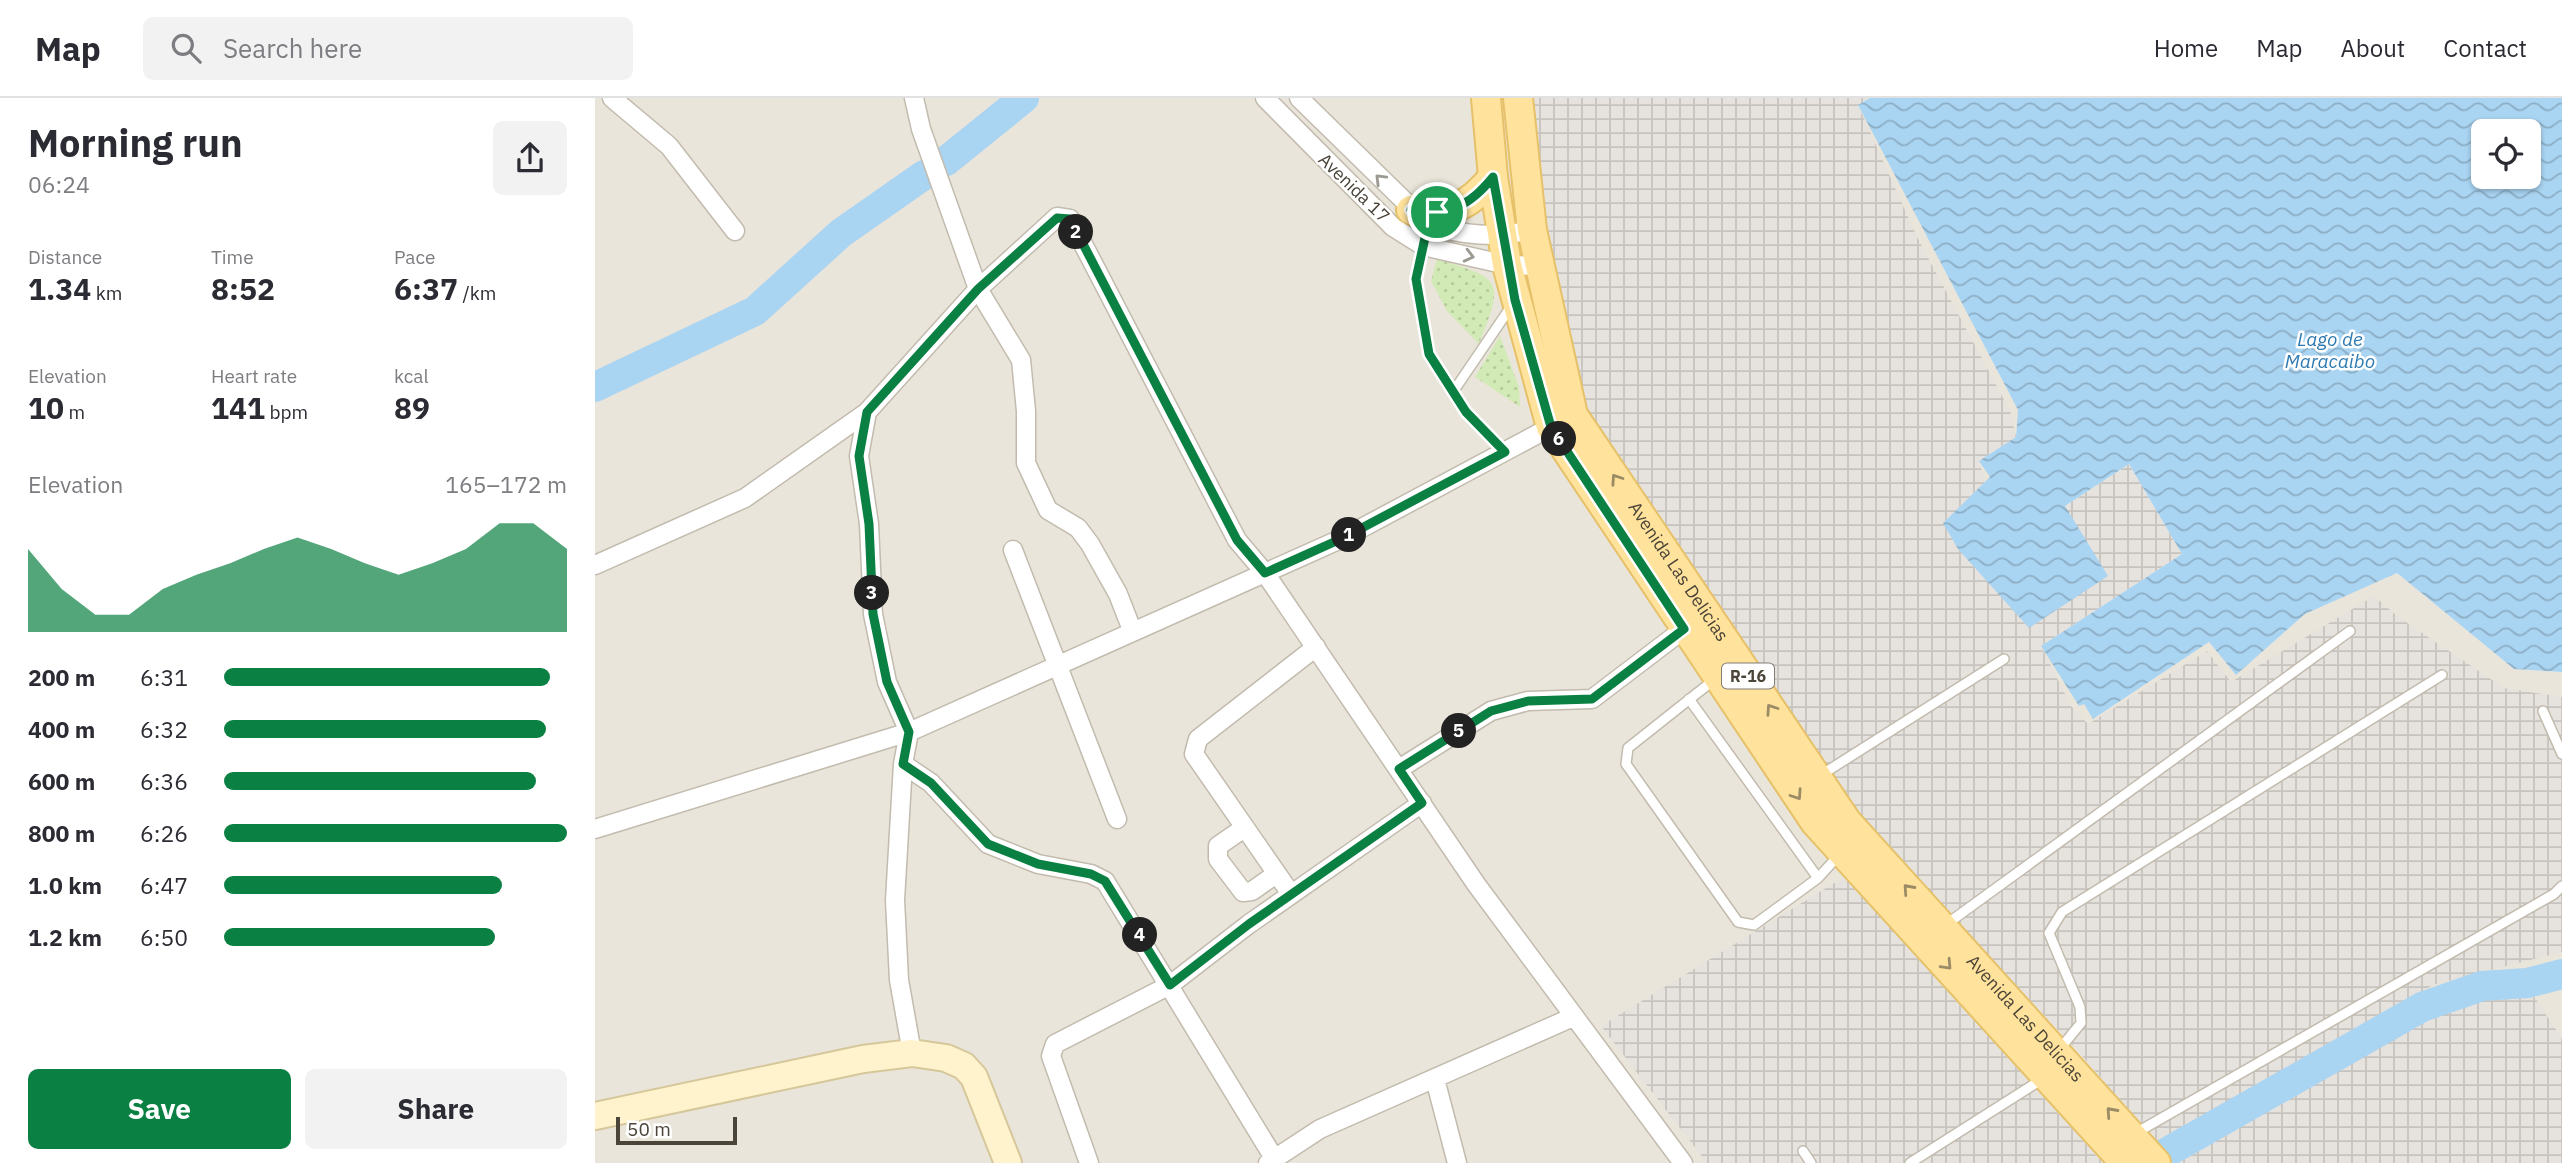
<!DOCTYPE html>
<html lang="en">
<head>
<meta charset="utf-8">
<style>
	:root { --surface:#fff; --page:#f2f2f3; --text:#2b2b33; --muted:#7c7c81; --line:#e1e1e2; --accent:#0b8043 }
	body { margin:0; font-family:"IBM Plex Sans",sans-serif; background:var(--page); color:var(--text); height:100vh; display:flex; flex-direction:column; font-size:26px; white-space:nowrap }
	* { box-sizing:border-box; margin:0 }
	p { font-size:23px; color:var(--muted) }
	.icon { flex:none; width:38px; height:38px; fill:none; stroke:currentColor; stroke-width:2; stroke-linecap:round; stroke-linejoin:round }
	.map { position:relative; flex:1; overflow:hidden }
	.drawer { display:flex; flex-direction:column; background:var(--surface); width:595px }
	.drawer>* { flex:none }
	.tools { position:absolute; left:1876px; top:21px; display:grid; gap:14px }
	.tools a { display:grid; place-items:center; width:70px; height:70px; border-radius:10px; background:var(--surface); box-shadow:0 2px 5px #0004; font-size:35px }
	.scale { position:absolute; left:21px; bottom:18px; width:121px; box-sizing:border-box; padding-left:7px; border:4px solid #4b4439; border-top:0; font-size:19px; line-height:24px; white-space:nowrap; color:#4b4439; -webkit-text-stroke:5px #fff; paint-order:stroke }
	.pin { position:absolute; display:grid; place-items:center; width:60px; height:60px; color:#fff; margin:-30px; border:4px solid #fff; border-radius:50%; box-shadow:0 2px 7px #0007 }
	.km { position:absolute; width:35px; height:35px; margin:-18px; border-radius:50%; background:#222; color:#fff; font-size:19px; line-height:35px; text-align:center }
	.round { display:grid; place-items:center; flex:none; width:74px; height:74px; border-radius:10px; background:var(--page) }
	.head { display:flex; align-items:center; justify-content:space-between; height:119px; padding:0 28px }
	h1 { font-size:38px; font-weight:800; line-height:52px }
	.stats { display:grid; grid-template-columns:repeat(3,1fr); gap:10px; height:119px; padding:7px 28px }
	.stats div { display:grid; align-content:center }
	.stats b { font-size:30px; font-weight:800 }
	.stats small { font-size:19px; font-weight:400 }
	.stats p { font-size:19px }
	.chart { height:196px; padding:14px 28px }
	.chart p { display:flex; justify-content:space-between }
	.chart svg { width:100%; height:126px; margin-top:7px; fill:var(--accent); opacity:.7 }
	.primary-button { display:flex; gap:14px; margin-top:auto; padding:14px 28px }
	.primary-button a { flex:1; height:80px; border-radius:10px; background:var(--accent); color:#fff; font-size:28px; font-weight:800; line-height:80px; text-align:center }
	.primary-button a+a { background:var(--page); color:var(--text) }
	ul { padding:0 28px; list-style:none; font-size:23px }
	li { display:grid; grid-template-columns:112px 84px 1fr; align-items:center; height:52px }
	li i { height:18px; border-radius:9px; background:var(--accent) }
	header { display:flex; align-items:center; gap:42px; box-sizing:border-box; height:98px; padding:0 35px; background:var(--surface); border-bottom:2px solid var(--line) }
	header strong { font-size:33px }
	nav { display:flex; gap:38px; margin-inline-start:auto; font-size:24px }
	.search { width:490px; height:63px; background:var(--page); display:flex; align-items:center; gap:18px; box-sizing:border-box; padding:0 24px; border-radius:10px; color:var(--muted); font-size:26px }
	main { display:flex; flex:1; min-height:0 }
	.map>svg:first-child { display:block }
	.residential { fill:#eae5da }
	.industrial { fill:url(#industrial-grid) }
	.park { fill:url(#park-dots) }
	.water { fill:url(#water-waves); fill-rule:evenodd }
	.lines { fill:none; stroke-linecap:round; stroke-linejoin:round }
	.river { stroke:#a9d4f2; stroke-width:30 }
	.lane-casing { stroke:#c2bbae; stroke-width:12 }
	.street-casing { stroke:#c2bbae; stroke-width:21 }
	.secondary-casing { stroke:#d6c79b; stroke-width:30 }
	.primary-casing { stroke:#e6c16a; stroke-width:32 }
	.lane { stroke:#fff; stroke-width:9 }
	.street { stroke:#fff; stroke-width:18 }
	.secondary { stroke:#fff3cd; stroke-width:26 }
	.primary { stroke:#ffe39c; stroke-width:28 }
	.oneway { stroke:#9c9892 }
	.oneway2 { stroke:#9c8c66 }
	.route-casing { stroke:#fff; stroke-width:14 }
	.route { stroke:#0b8043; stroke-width:9 }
	.labels { text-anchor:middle; stroke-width:5; stroke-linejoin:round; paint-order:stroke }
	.shield { fill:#fff; stroke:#817c74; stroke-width:2 }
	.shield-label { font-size:16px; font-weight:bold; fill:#4b4439 }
	.street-label { font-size:18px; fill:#4b4439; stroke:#fff }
	.water-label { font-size:19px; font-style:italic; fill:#2e7ab2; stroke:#fff }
</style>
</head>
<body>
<header>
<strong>Map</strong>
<div class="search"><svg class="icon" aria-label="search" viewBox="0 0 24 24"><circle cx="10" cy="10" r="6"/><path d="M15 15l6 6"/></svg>Search here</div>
<nav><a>Home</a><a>Map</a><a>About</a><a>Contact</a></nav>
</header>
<main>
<section class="drawer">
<div class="head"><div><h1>Morning run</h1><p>06:24</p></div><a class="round"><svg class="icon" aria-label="share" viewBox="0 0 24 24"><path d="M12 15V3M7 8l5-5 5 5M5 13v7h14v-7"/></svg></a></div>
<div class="stats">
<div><p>Distance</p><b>1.34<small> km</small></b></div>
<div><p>Time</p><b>8:52</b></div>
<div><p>Pace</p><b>6:37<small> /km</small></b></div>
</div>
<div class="stats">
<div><p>Elevation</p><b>10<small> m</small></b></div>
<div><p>Heart rate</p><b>141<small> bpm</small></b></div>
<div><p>kcal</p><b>89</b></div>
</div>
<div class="chart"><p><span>Elevation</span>165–172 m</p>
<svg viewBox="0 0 160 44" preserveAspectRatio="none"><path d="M0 44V15L10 29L20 38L30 38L40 29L50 24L60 20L70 15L80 11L90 15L100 20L110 24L120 20L130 15L140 6L150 6L160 15V44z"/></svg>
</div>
<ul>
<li><b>200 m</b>6:31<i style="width:95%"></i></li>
<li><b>400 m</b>6:32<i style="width:94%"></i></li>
<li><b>600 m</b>6:36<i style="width:91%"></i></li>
<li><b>800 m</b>6:26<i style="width:100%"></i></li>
<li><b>1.0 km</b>6:47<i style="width:81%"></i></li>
<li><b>1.2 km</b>6:50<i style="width:79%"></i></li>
</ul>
<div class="primary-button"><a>Save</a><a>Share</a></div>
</section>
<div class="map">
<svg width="1967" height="1065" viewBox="0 0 1967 1065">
	<defs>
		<pattern id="industrial-grid" width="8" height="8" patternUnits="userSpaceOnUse" patternTransform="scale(1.75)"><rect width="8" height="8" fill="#e6e2dd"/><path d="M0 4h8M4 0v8" fill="none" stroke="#c7c3be"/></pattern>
		<pattern id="park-dots" width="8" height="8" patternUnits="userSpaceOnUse" patternTransform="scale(1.75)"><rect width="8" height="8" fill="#d2eab5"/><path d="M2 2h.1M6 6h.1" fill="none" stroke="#b6ca9c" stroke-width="1.8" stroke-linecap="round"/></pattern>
		<pattern id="water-waves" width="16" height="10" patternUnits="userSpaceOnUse" patternTransform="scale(1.75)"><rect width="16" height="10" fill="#a9d4f2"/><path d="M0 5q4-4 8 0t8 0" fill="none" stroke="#8caec5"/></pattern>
	</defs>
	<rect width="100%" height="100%" fill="#f6f3ec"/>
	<path class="residential" d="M0,0H1275L1263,6L1423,312L1421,339L1395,379L1435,529L1484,608L1489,605L1498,621L1614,544L1641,577L1710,516L1802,475L1919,571L1967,574V1065H0Z"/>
	<path class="industrial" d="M936,0H1275L1263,7L1322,139L1415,313L1421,339L1384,363L1390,384L1348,425L1470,408L1534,366L1587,456L1446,548L1476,608L1493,626L1612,553L1636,584L1779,498L1802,518L1909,590L1967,599V854L1838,887L1565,1049L1482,952L1277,736L992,320L951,143Z
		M1249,779L1508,1065H1112L1006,928Z
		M1936,894L1967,941V1065H1575L1834,917L1888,897Z"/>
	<path class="park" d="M842,161C907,181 910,181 884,246L852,213L836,183Z
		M905,238L924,289L925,309L880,279Z"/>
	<path class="water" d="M1275,0H1967V574L1919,571L1802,475L1710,516L1641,577L1614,544L1498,621L1489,606L1484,608L1446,548L1587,456L1534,366L1470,408L1513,478L1434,530L1363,451L1348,425L1395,379L1384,363L1421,339L1423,312L1263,7ZM1934,33V79H1888V33Z"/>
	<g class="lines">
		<path class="river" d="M351,63L429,0
			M0,289L160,213L246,135L329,77
			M1567,1057L1827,909L1887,888L1932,885L1967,876"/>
		<g class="lane-casing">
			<path id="lane" d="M833,126L821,181L834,256L871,314L910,354
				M858,294L917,207
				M1120,581L1033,650L1031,666L1143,824L1159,827L1223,780L1244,757
				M1094,601L1223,780
				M1948,613L1967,656
				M1226,677L1409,561
				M1349,828L1755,533
				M1464,952L1486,925L1485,909L1454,835L1467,814L1847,577
				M1539,1036L1959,796L1967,788
				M1208,1053L1216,1065
				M1315,1065L1449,980"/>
		</g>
		<g class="street-casing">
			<path id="street" d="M17,0L74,48L140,133
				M319,0L326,31L383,191L426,262L431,313V365L453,412L483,430L495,446L523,496L537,532
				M670,0L798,129L828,148L912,167L945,168
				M704,0L833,126C868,138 900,140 937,132
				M272,314L264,358L274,426L278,516L292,584L314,634L308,666L300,802L304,882L317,955
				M418,452L522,721
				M0,467L150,400L272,314L383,191L462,119L475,121L642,442L670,475L881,786L1088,1065
				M308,666L336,685L393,746L443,766L496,776L510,783L682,1065
				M804,671L896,613L933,603L997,601L1089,531
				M649,730L623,748V761L648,794L657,793L681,776
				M0,731L314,634L748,440L965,324
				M696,796L599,656L603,641L721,549
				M840,981L862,1065
				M494,1065L456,958L460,946L575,887L654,826L827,705
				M673,1065L725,1031L978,919"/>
		</g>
		<g class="secondary-casing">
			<path id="secondary" d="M0,1018L268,961L317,955L351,960L369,968L379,979L413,1065"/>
		</g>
		<g class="primary-casing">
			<g id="primary">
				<path d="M891,0L898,79L912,167L956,329L1220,724L1530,1065"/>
				<path id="s1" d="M923,0L937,132L978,317L1252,724L1561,1065"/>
				<path d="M816,112C855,116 873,110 898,79"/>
			</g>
		</g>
		<use href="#lane" class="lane"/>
		<use href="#street" class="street"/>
		<use href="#secondary" class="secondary"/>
		<use href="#primary" class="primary"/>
	</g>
	<defs><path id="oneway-chevron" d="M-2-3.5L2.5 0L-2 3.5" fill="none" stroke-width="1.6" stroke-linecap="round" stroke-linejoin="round" transform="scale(1.75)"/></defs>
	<g class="oneway">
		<use href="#oneway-chevron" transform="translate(785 81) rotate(-135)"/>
		<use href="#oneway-chevron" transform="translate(874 158) rotate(14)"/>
	</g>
	<g class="oneway2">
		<use href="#oneway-chevron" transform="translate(1021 381) rotate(-124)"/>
		<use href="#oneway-chevron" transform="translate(1176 611) rotate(-124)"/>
		<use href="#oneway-chevron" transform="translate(1202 697) rotate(56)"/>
		<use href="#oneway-chevron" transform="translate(1313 791) rotate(-132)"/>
		<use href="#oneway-chevron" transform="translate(1352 867) rotate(47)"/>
		<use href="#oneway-chevron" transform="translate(1516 1014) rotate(-132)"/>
	</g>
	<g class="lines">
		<g class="route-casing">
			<path id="route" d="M898,79L920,202L956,329L1089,531L997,601L933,603L896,613L804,671L827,705L654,826L575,887L510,783L496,776L443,766L393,746L336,685L308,666L314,634L292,584L278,516L274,426L264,358L272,314L383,191L462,120L475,121L642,442L670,475L748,440L910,354L871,314L834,256L821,181L833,126L816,112C855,116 873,110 898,79Z"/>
		</g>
		<use href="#route" class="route"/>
	</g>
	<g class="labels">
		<rect class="shield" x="1127" y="565.5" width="52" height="25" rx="5"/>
		<g class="shield-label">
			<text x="1153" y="584">R-16</text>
		</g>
		<g class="street-label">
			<text transform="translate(759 90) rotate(44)" y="6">Avenida 17</text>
			<text dy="6" stroke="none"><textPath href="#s1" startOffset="511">Avenida Las Delicias</textPath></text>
			<text dy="6" stroke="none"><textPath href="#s1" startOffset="1078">Avenida Las Delicias</textPath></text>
		</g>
		<g class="water-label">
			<text x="1735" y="248">Lago de<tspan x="1735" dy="22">Maracaibo</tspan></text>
		</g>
	</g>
</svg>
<div class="tools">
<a><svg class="icon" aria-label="locate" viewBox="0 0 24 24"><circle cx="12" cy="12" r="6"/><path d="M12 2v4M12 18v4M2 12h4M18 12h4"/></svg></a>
</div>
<div class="scale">50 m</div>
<div class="pin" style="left:842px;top:114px;background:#1e9e55"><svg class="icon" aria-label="arrive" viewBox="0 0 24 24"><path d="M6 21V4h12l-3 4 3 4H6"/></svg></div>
<b class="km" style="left:754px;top:437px">1</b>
<b class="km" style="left:481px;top:134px">2</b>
<b class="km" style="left:277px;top:495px">3</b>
<b class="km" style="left:545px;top:837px">4</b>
<b class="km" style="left:864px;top:633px">5</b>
<b class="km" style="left:964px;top:341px">6</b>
</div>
</main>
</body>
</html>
